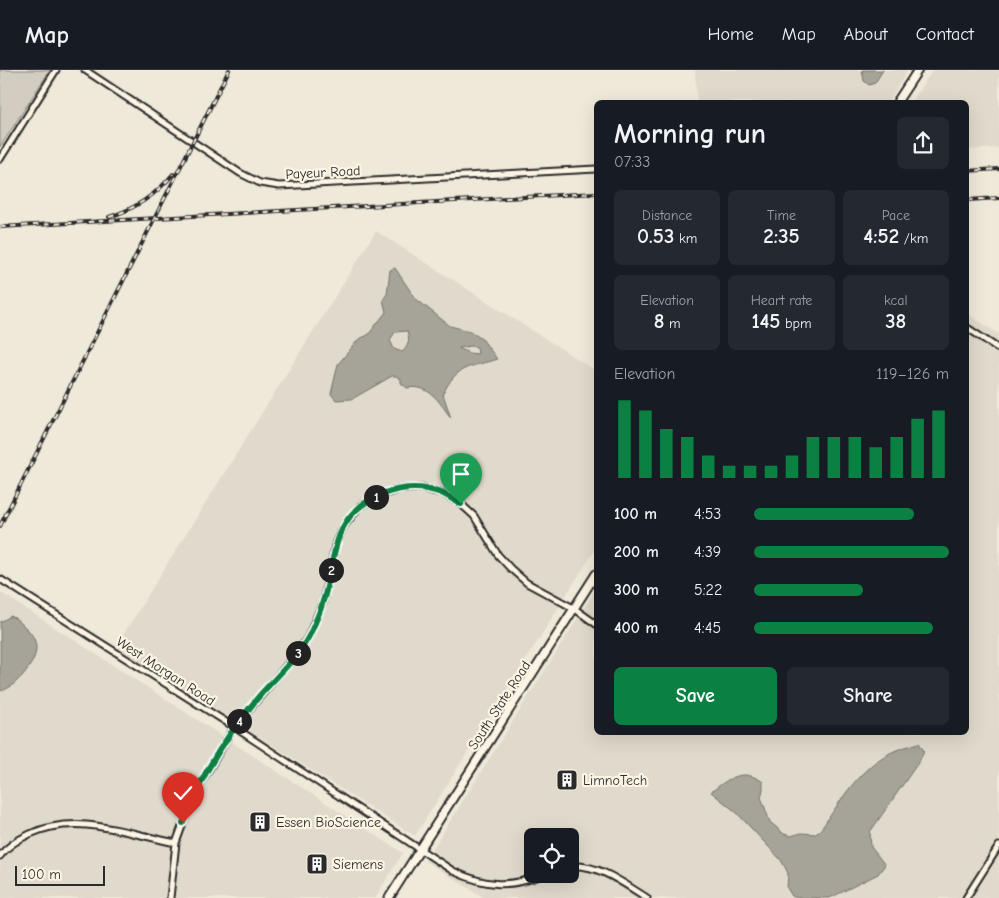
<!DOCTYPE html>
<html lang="en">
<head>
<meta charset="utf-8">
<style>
	:root { --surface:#171b24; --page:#242831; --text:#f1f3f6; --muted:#9ea1a6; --line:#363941; --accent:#0b8043 }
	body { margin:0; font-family:"Comic Neue",sans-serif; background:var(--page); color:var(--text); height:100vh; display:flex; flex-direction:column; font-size:19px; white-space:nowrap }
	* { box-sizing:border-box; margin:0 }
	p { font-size:16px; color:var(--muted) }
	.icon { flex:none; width:28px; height:28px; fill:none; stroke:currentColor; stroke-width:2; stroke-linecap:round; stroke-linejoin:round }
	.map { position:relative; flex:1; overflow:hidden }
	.details { position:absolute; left:594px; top:30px; width:375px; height:635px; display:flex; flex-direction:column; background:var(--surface); border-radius:8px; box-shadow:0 5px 20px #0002 }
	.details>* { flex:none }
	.tools { position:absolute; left:524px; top:758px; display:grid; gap:10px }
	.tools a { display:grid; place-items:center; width:55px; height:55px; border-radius:8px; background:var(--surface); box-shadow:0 5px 20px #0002; font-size:25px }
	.scale { position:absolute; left:15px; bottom:12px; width:90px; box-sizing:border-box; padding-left:5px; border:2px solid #2b2b2b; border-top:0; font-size:14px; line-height:18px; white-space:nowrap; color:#2b2b2b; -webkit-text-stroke:4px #fcf5e5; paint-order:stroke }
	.pin { position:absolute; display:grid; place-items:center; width:42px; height:42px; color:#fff; margin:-51px -21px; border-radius:50% 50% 50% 0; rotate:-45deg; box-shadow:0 0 5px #0007 }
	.pin .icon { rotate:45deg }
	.km { position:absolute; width:25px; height:25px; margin:-12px; border-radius:50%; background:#222; color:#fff; font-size:14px; line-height:25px; text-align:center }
	.round { display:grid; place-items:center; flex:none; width:52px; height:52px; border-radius:8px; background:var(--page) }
	.head { display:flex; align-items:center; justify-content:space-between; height:85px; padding:0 20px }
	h1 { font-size:28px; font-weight:600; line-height:38px }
	.figures { display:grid; grid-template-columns:repeat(3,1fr); gap:8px; height:85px; padding:5px 20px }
	.figures div { display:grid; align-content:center; border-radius:8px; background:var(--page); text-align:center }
	.figures b { font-size:21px; font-weight:600 }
	.figures small { font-size:14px; font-weight:400 }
	.figures p { font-size:14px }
	.chart { height:140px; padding:10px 20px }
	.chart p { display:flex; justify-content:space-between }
	.chart svg { width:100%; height:90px; margin-top:5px; stroke:var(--accent); stroke-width:6 }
	.cta { display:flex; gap:10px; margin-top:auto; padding:10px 20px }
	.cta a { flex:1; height:58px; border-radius:8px; background:var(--accent); color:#fff; font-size:20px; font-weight:600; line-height:58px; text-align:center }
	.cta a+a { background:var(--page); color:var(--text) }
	ul { padding:0 20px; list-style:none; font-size:16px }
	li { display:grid; grid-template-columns:80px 60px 1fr; align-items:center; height:38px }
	li i { height:12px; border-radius:6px; background:var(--accent) }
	header { display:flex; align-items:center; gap:30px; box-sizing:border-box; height:70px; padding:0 25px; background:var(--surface); border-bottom:1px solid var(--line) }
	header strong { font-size:24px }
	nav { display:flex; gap:28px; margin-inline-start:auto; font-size:18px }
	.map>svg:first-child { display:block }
	.built { fill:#e0dacc; fill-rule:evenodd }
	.green { fill:#d2cdc0; stroke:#7e7c76 }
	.water { fill:#a6a399; stroke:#75736d; fill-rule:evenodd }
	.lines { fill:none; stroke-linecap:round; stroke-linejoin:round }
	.minor-casing { stroke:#2b2b2b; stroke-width:9 }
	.secondary-casing { stroke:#2b2b2b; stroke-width:11 }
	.minor { stroke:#fcf5e5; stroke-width:5 }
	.secondary { stroke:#fcf5e5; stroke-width:7 }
	.rail-casing { stroke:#2b2b2b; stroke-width:4 }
	.rail { stroke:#fcf5e5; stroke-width:2; stroke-dasharray:5.5; stroke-linecap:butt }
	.route-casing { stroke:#fff; stroke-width:10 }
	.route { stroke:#0b8043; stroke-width:6 }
	.labels { text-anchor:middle; stroke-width:4.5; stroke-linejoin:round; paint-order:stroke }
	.street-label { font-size:14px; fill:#2b2b2b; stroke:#fcf5e5 }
	.poi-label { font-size:14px; fill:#2b2b2b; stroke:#fcf5e5; text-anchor:start }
</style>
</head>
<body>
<header>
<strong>Map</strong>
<nav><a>Home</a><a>Map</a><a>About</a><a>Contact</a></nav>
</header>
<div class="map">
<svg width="999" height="828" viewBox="0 0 999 828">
	<rect width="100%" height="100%" fill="#efe9da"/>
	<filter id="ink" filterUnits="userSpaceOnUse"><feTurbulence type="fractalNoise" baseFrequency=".02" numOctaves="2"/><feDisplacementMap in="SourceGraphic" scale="10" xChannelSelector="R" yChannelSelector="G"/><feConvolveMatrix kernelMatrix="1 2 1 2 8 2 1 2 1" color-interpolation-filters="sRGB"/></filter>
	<g filter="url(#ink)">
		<path class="built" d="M695,0H908L888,32H697Z
			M933,0H999V78L966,80V32H911Z
			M376,161L596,301V478L415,766L116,576Z
			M966,243L999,264V828H485L425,791L596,519V662H966ZM532,766H570V804H532Z
			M0,522L403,783L375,828H0Z"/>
		<path class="green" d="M0,0H50L0,77Z"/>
		<path class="water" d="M862,0H883L875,13L869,15L864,11Z
			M395,198L415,228L450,256L470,261L483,270L497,289C470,298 457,294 443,324L451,348C439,332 430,314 407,318L401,313V309L396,306H392L352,329L336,330L331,324L338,294L359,269L368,265L386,242L383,230L387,224L390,200ZM407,261C410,270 409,276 402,282L394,279L390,270L395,262ZM471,276L477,277L478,284L469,283L459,278Z
			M11,546C17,549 21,553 26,558C43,574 36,590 22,606C15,613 10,619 0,621V552Z
			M919,673L924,681L920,690L870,762L871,777L885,795L878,804L830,828H797L792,826L787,818L788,803L781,790L736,742L711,722C728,709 742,697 763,712V720L761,727L770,752L784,764L791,766L801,763L816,764L821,759C841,731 858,699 890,683C899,678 910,676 919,673Z"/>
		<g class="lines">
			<g class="minor-casing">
				<path id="minor" d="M85,0L240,103L260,113L279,116L596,99
					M0,89L56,0
					M966,257L999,279
					M0,509L234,657L453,801C487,817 510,818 545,804
					M0,786C7,776 19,769 30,764C78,742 128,764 176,773
					M570,796C599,794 623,813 647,828
					M170,828L176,773L193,726L234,657L298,582L308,567L323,532L336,472L344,456L360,436L378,426L401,419L421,418L442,423L461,434L474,446L498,485L510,498L527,513L575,539L596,554
					M966,828L999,776"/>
			</g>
			<g class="secondary-casing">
				<path id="secondary" d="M897,32L918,0
					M389,828L596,504"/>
			</g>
			<use href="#minor" class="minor"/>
			<use href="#secondary" class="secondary"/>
			<g class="rail-casing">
				<path id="rail" d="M966,101L999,99
					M968,130L999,128
					M109,147C135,139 156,125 173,104
					M0,157L596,123
					M0,456L229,0"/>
			</g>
			<use href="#rail" class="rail"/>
		</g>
	</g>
	<g class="lines" filter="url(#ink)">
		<g class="route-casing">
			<path id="route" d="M183,753C200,706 228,663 261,624C277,606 297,588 309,566C314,555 320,543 323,531C334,499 331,457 362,435C384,419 415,413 441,423C448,425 454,431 461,434"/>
		</g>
		<use href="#route" class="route"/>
	</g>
	<defs>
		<g id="building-square" transform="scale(1.125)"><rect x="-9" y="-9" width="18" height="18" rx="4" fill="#2b2b2b" stroke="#fcf5e5"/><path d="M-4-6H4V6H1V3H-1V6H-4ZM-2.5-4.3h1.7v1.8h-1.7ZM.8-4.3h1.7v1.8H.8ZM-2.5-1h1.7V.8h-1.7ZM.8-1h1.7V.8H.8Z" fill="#fff"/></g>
	</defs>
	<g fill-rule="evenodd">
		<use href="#building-square" x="567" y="710"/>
		<use href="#building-square" x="260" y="752"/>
		<use href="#building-square" x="317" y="794"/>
	</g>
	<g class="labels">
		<g class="street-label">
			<text transform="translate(323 102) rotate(-3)" y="5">Payeur Road</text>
			<text transform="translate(166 601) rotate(33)" y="5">West Morgan Road</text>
			<text transform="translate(499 635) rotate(-57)" y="5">South State Road</text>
		</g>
		<g class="poi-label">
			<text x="583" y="715">LimnoTech</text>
			<text x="276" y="757">Essen BioScience</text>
			<text x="333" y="799">Siemens</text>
		</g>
	</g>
</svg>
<div class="tools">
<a><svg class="icon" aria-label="locate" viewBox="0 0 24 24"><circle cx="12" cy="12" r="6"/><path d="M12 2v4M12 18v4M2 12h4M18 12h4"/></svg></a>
</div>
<div class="scale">100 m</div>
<div class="pin" style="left:461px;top:434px;background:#1e9e55"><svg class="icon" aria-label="arrive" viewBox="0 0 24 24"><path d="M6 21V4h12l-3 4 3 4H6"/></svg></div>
<div class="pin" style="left:183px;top:753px;background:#d93025"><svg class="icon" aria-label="check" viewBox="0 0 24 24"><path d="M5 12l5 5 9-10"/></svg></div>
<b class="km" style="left:376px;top:427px">1</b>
<b class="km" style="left:331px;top:500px">2</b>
<b class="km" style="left:298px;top:583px">3</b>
<b class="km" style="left:239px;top:651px">4</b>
<section class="details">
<div class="head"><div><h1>Morning run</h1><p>07:33</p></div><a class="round"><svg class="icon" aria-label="share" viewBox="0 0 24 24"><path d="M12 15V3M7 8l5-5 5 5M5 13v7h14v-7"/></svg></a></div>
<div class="figures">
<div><p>Distance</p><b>0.53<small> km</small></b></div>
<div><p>Time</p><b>2:35</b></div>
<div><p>Pace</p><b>4:52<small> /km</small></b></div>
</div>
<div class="figures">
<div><p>Elevation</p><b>8<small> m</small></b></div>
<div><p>Heart rate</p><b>145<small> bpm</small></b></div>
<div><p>kcal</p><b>38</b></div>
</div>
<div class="chart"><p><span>Elevation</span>119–126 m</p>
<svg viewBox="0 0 160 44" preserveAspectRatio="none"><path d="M5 44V6M15 44V11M25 44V20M35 44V24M45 44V33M55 44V38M65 44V38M75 44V38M85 44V33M95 44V24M105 44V24M115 44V24M125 44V29M135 44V24M145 44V15M155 44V11"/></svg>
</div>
<ul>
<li><b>100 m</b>4:53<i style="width:82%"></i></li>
<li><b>200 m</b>4:39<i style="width:100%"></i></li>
<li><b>300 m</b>5:22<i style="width:56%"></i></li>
<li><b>400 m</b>4:45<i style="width:92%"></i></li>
</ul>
<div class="cta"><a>Save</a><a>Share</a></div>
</section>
</div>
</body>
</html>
